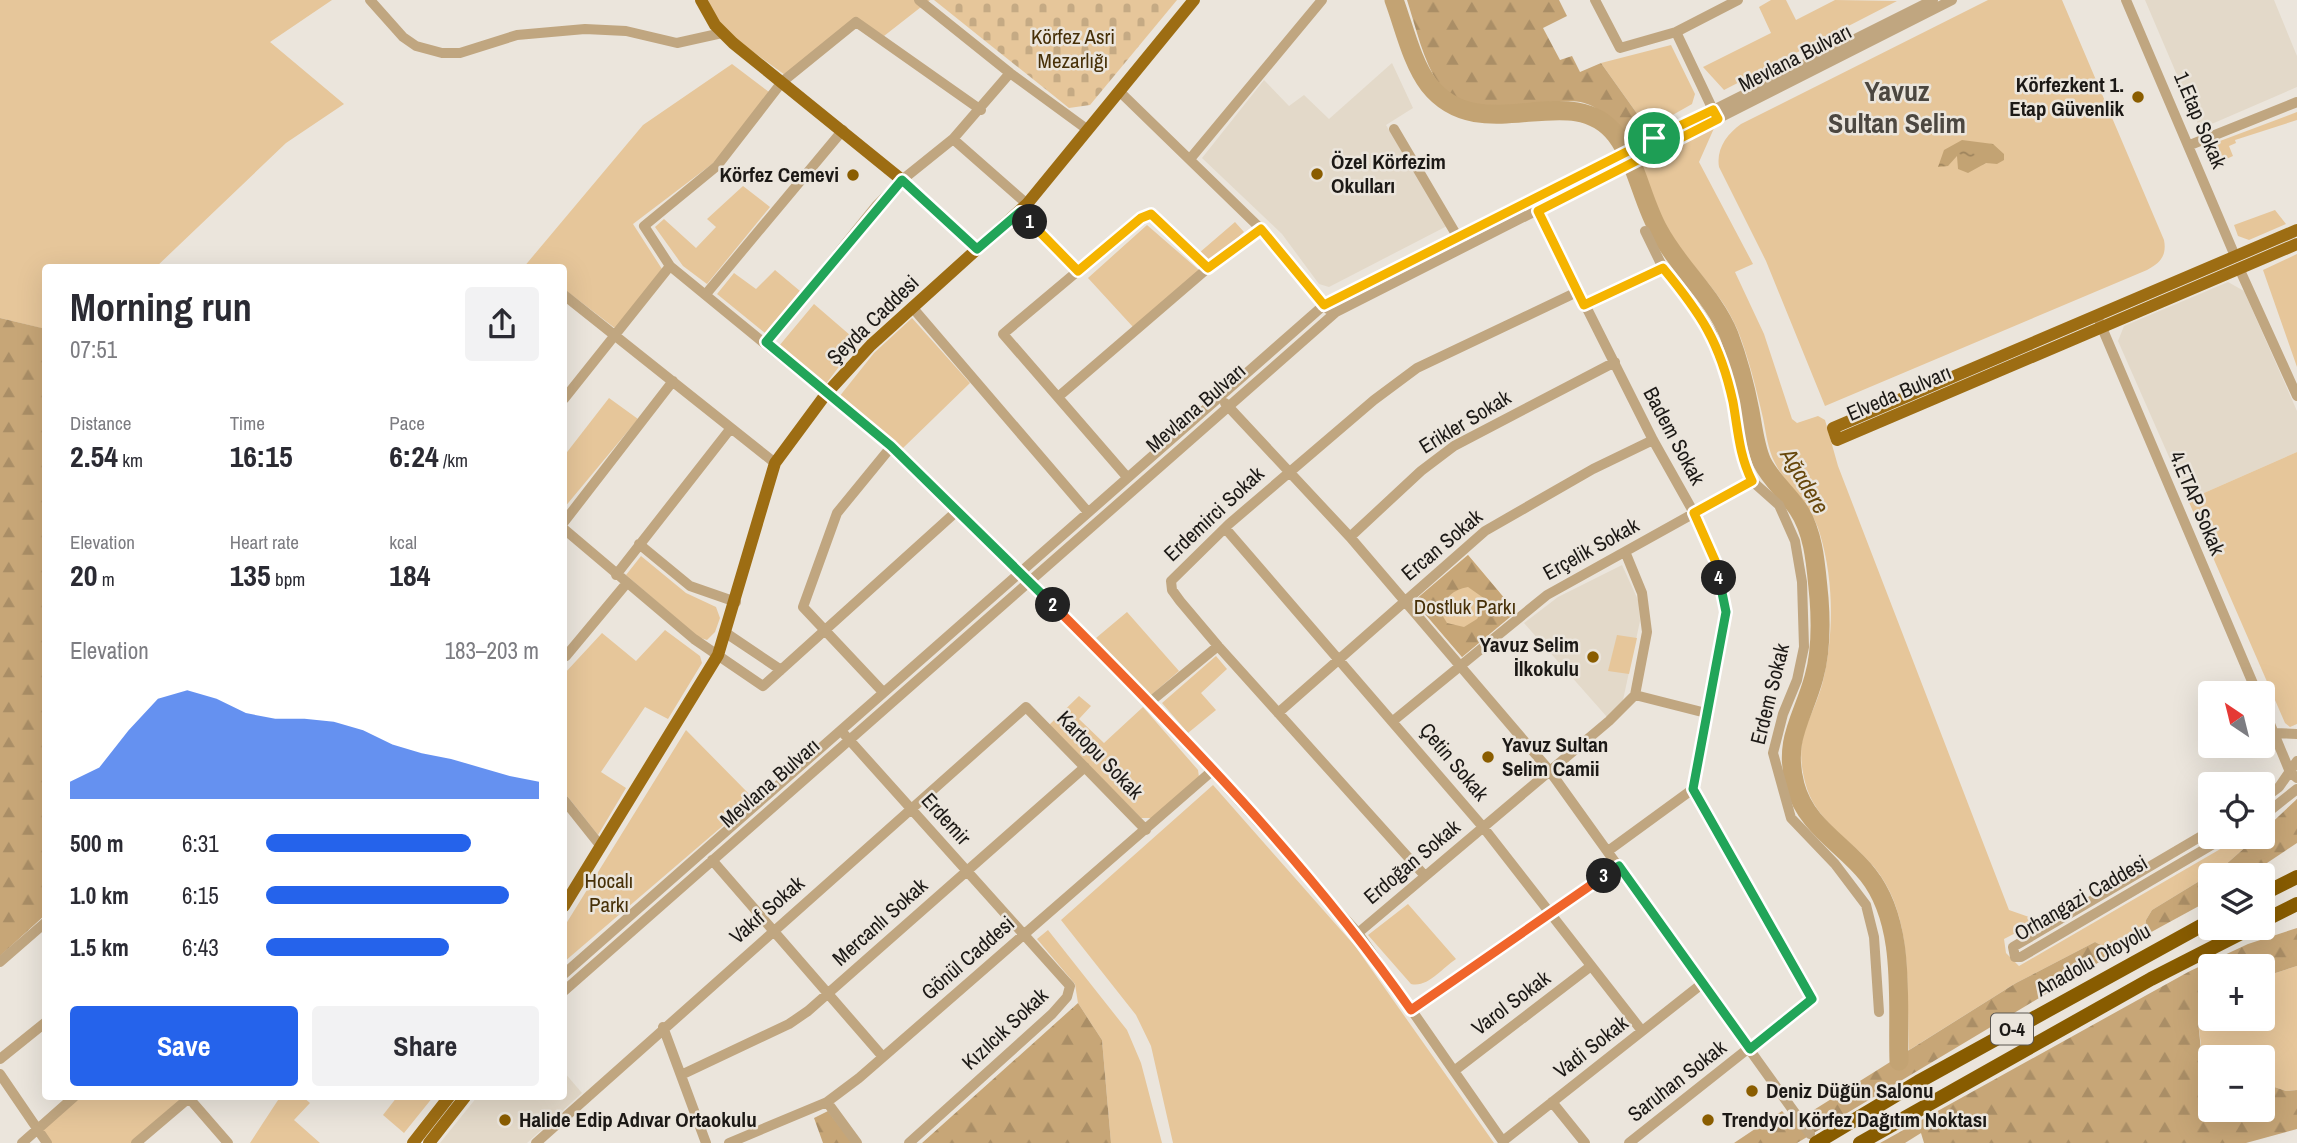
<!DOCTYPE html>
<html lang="en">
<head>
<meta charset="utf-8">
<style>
	:root { --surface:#fff; --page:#f2f2f3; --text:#2b2b33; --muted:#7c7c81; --accent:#2563eb }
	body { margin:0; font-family:"Archivo Narrow",sans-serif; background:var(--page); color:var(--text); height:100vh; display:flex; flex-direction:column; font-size:26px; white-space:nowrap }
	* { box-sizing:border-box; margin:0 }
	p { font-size:23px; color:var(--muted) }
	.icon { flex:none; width:38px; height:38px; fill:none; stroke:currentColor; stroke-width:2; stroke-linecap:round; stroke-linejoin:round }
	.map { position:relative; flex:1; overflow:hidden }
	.details { position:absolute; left:42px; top:264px; width:525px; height:836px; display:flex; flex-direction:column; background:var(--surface); border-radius:7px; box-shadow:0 7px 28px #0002 }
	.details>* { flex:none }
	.needle { width:46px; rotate:325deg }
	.buttons { position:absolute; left:2198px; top:681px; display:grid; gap:14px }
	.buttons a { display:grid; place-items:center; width:77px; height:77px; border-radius:7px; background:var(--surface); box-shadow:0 7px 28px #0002; font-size:35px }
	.pin { position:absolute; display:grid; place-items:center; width:60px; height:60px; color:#fff; margin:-30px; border:4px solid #fff; border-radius:50%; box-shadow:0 2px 7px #0007 }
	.km { position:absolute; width:35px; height:35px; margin:-18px; border-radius:50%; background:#222; color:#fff; font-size:19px; line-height:35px; text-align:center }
	.round { display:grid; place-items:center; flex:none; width:74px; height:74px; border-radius:7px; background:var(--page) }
	.overview { display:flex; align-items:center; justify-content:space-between; height:119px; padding:0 28px }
	h1 { font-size:38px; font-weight:700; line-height:52px }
	.stats { display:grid; grid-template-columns:repeat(3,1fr); gap:10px; height:119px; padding:7px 28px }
	.stats div { display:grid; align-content:center }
	.stats b { font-size:30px; font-weight:700 }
	.stats small { font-size:19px; font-weight:400 }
	.stats p { font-size:19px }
	.chart { height:196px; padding:14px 28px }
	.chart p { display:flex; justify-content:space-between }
	.chart svg { width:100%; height:126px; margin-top:7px; fill:var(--accent); opacity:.7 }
	.cta { display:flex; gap:14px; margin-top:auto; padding:14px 28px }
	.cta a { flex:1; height:80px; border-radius:7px; background:var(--accent); color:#fff; font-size:28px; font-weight:700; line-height:80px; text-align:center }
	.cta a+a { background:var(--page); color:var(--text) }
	ul { padding:0 28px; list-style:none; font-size:23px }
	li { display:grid; grid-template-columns:112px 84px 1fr; align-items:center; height:52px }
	li i { height:18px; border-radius:9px; background:var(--accent) }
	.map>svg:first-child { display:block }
	.built { fill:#e3d9c9 }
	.green { fill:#e6c69a }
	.forest { fill:url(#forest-firs); fill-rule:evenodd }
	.cemetery { fill:url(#cemetery-stones) }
	.water { fill:url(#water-ripples) }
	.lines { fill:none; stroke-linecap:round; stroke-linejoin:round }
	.river { stroke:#c3a373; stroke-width:19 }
	.minor { stroke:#c0a680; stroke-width:10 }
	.major { stroke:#9d6d13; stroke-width:12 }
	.highway { stroke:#885c00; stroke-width:14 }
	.split-1-casing { stroke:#fff; stroke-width:14 }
	.split-2-casing { stroke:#fff; stroke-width:14 }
	.split-3-casing { stroke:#fff; stroke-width:14 }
	.split-4-casing { stroke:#fff; stroke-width:14 }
	.split-5-casing { stroke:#fff; stroke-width:14 }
	.split-1 { stroke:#f5b400; stroke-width:9 }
	.split-2 { stroke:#22a559; stroke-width:9 }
	.split-3 { stroke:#f0652b; stroke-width:9 }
	.split-4 { stroke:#22a559; stroke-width:9 }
	.split-5 { stroke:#f5b400; stroke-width:9 }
	.poi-dot { fill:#8a5d00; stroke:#ebe5dc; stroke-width:2.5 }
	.labels { text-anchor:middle; stroke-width:5; stroke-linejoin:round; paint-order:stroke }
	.shield { fill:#ebe5dc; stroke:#5a5651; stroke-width:2 }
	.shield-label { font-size:19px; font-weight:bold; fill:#1c1916 }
	.park-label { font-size:21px; fill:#473008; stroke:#ebe5dc }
	.street-label { font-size:21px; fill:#1c1916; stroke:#ebe5dc }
	.poi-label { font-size:21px; font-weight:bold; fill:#1c1916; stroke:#ebe5dc; text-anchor:start }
	.water-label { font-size:23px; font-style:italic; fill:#67470b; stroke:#ebe5dc }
	.district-label { font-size:28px; font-weight:bold; fill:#4c4740; stroke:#ebe5dc }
</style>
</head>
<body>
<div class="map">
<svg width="2297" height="1143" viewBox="0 0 2297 1143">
	<defs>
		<pattern id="forest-firs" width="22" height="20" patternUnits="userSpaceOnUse" patternTransform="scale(1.75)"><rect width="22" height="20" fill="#c7a677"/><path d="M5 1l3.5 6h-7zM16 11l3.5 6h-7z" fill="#aa8e66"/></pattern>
		<pattern id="cemetery-stones" width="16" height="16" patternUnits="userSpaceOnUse" patternTransform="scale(1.75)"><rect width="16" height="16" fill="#e6c69a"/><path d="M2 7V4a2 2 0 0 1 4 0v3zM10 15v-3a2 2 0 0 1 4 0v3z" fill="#c5aa84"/></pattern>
		<pattern id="water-ripples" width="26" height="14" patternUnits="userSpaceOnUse" patternTransform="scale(1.75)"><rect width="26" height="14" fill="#c3a373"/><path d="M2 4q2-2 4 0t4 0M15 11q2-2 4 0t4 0" fill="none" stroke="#9e845d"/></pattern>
	</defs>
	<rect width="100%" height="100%" fill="#ebe5dc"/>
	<path class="built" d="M2145,0H2274L2297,56V87L2200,129Z
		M1392,63L1413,108L1386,125L1447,226L1329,287L1319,284L1282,234L1202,158L1264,80L1289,106L1304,95L1329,119Z
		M2228,282L2244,291L2297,411V452L2188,500L2118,341L2124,326Z
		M1622,565L1639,602L1640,621L1623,700L1607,717L1524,623L1558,597Z
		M564,1072L582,1093L527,1143H440L477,1097H564Z"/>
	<path class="green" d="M0,0H332L270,42L344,104L286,143L155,268H46L45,329L0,318Z
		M708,0H930L884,36L857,19L785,75L718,26Z
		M1771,0H1786L1796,20L1835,0L1897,1L1724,90L1703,67L1771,33L1759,7Z
		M1988,0H2062L2164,240C2167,256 2160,263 2147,270L1825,406L1766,261L1719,167C1716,149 1727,134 1741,124Z
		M1671,45L1695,94L1692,104L1648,129L1601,63Z
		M732,64L769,92L716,161L633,224L662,269L616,329L564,289V268H523L643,125Z
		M2297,112V120L2235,140L2236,143L2229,146L2233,156L2224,160L2221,155L2207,161L2212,144Z
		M1715,126L1699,162L1753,264L1735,272L1764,334L1792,419L1797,423L1818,416L1825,420L1838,466L2009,910L2029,917L2035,923L2004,939L2006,953L2019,966L2241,837H2257L2224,866L2152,910L2146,920L2144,936L2106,958L2105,947L2095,942L2016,983L1909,1050C1906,990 1915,916 1874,867C1850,838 1815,822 1805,782C1793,734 1812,723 1823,681C1834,634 1834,581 1820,534C1812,505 1788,489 1775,463C1768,450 1766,433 1763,418C1756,388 1749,359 1738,331C1722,291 1687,263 1665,228C1653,209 1648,184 1642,163Z
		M743,186L770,207L707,284L683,266L655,227L664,219L696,248L716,227L707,219Z
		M2275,210L2286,224L2249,240L2238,236L2234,225Z
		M1235,222L1244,232L1210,263L1199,253Z
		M1147,225L1200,271L1133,327L1088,278Z
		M2297,254V367L2263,270Z
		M775,270L800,291L765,333L717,294L734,273L756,289Z
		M814,304L858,342L825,385L779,346Z
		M912,318L970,383L902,449L839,397L874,353Z
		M609,398L638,419L564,508V456Z
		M2297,452V724L2290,727L2285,723L2188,500Z
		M1468,555L1516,612L1462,657L1414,601Z
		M641,556L686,593L716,607L720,618L715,632L707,640L698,637L626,575Z
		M1127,612L1179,671L1150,696L1096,638Z
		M665,630L700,656L702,663L668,719L645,707L601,772L626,788L598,835L564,792V674L602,633L636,661Z
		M1617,635L1637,638L1629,674L1608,671Z
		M1216,656L1227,669L1201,693L1216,710L1188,733L1162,703Z
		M1079,696L1091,706L1079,719L1104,743L1143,707L1198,770L1199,777L1153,818H1141L1049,725Z
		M686,730L754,799L564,962V927Z
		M1213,785L1355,946L1494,1143H1173L1151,1046L1136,1015L1061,920Z
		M1408,904L1456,959C1442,968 1428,988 1411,984L1368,935Z
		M1048,930L1127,1030L1141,1063L1162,1143H1111L1102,1040L1078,1003L1075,984L1037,939Z
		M2297,966V1090L2286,1091L2263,1083V1057H2210V1087L2206,1084L2198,1021L2202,1001L2210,994V1018H2263V977Z
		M74,1097H188L136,1143H47L37,1128Z
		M280,1097H303L310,1103L294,1120L320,1143H250Z
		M397,1097H433L404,1133L383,1115Z"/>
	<path class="forest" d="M1407,0H1559L1567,16L1543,28L1560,60L1572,56L1580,72L1601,63L1648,129L1627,139C1617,129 1605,112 1592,106C1556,87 1471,132 1439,85C1423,60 1416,28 1407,0Z
		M0,318L46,329L45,915L0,956Z
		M1468,555L1516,612L1462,657L1414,601ZM1468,587L1485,599V605L1477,619L1464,627L1447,623L1441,613C1444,597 1453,590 1468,587Z
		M2297,799V843L2249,875H2210V900L2144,936L2146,920L2152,910L2224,866L2257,837L2263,836V831Z
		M2297,928V966L2263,977V966H2210V994L2202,1001L2198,1021L2204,1080L2210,1087V1110H2263V1083L2286,1091L2297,1090V1129L2246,1143H1924L1921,1133L1905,1143H1880L2190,971L2248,944Z
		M2095,942L2105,947L2106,958L1797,1143H1734L1782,1111L1793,1123L2016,983Z
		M1078,1003L1102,1040L1111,1143H922Z
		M828,1111L852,1143H823L814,1118Z"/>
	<path class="cemetery" d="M934,0H1177L1090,105L1069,108Z"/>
	<path class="water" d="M1962,140L1993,144L2004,154V160L1997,164L1986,163L1968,173L1958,169L1957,156L1948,166L1938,167L1944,150Z"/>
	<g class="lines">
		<path class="river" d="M1394,0C1404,27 1412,63 1429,85C1481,151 1571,76 1616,135C1637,163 1642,201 1659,231C1678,267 1714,297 1729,335C1738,359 1745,385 1750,411C1753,427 1755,447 1762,462C1771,480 1787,493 1798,509C1815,534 1816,570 1819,598C1821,624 1821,652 1814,677C1803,718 1783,739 1795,785C1806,827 1844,844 1868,875C1907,924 1897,1003 1899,1061"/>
		<path class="minor" d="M370,0L403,37L416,46L442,53H460L517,35L585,29L626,31L677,43L722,33
			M919,0L1010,73L1088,130
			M1595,0L1620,48L1676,32L1714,112
			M2126,0L2235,256
			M1676,32L1738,0
			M1119,91L1261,229L1328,309
			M981,110L856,22L782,82L717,166L644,226L670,266L891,447L1150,702L1358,933L1504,1143
			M1394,129L1460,241
			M953,139L1027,204
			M2190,145L2297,102
			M1190,159L1322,0
			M1538,211L1653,440L1694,513L1717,565L1725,612L1693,789L1812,998L1629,1143
			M1020,212L1078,271
			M1645,231L1663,268L1697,309L1712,333L1730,391L1744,465L1752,481L1779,505L1795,541L1802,582L1804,647L1797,680L1783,714L1773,753L1791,818L1835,864L1866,905L1874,937L1879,1012
			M2239,268L2297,396
			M706,294L843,130
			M564,295L775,463
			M1585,305L1663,268
			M912,307L1087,511
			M2100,323L2257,693
			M766,342L877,205L902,180L953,139L1010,73
			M1058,397L1208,268L1261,229
			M564,399L670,266
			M1225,403L1350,537L1549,770L1810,1134
			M1127,477L1003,334L1141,218L1151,214L1208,268
			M564,522L673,381
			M1225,528L1483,827L1642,1031
			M564,529L694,639L763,686L957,511
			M1350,537L1421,471L1454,446L1615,362
			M639,544L690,586L736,602
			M616,575L731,428
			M726,633L781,670
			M564,653L566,656L626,584
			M883,692L803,607L837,513L891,447
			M1635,695L1706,713
			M1150,702L1218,646
			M2263,707L2290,772L2297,778
			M1278,713L1485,531L1593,469L1653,440
			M1393,721L1547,595L1752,481
			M2274,733L2297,734
			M844,734L1070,986L1067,997L1052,1014L909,1143
			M2263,799L2279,787L2297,761
			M564,800L599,844
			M2263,816L2297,789
			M2210,831L2013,947L2015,957H2021L2227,836
			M1608,851L1693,789
			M712,860L883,1057
			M1425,876L1218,646L1180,601L1172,590L1171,581L1229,524L1374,400L1417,368L1577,292
			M1358,933L1609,721L1635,695L1647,632L1642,593L1626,554
			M0,962L46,922
			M564,974L1324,305L1933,0
			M564,991L1336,312L1952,0
			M1411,1010L1619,866
			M663,1027L706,1143
			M0,1059L46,1022
			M1454,1071L1591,966
			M0,1074L47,1143
			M681,1075L789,1024L808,1011L1085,767
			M188,1097L228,1143
			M827,1102L857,1143
			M1552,1102L1585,1143
			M1503,1141L1703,983
			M22,1143L74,1097
			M136,1143L189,1098
			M536,1143L1026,707L1146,830
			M729,1143L827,1102L859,1078L1212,771"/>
		<path class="major" d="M701,0L715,25L733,43L902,180L977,249
			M2297,230L1833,428L1837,440L2297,244
			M564,906L718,655L775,463L826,394L871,345L1027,204L1194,0
			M413,1143L449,1097
			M429,1143L465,1097"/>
		<path class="highway" d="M2263,894L2297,877
			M2263,921L2297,904
			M1816,1143L1918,1082L2210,921
			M1860,1143L2151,979L2251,928"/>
	</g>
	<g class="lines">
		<g class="split-1-casing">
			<path id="split-1" d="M1030,222L1078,271L1141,218L1151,214L1208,268L1261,229L1324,305L1654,138"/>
		</g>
		<g class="split-2-casing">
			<path id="split-2" d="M1030,222L1020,212L977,249L902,180L766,342L891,446L1053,605"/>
		</g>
		<g class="split-3-casing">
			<path id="split-3" d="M1053,605C1180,732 1308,863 1411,1010L1604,876"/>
		</g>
		<g class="split-4-casing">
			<path id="split-4" d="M1604,876L1619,866L1750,1049L1812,999L1693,789L1726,612L1719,578"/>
		</g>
		<g class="split-5-casing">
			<path id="split-5" d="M1654,138L1713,110L1718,119L1538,211L1584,305L1663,268C1701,314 1720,342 1733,402C1738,430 1739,455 1752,481L1694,513L1717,565L1719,578"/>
		</g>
		<use href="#split-1" class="split-1"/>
		<use href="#split-2" class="split-2"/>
		<use href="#split-3" class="split-3"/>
		<use href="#split-4" class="split-4"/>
		<use href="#split-5" class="split-5"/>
	</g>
	<g class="poi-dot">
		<circle cx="2138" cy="97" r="7"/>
		<circle cx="1317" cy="174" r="7"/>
		<circle cx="853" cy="175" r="7"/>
		<circle cx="1593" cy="657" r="7"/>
		<circle cx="1488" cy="757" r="7"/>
		<circle cx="1752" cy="1091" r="7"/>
		<circle cx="505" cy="1120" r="7"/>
		<circle cx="1708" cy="1120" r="7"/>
	</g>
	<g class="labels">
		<rect class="shield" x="1991" y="1013.5" width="42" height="31" rx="5"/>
		<g class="shield-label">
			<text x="2012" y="1036">O-4</text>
		</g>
		<g class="park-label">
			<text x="1073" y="44">Körfez Asri<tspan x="1073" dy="24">Mezarlığı</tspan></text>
			<text x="1465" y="614">Dostluk Parkı</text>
			<text x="609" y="888">Hocalı<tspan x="609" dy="24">Parkı</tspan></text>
		</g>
		<g class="street-label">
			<text transform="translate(1795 58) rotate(-27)" y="7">Mevlana Bulvarı</text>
			<text transform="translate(2200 120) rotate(67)" y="7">1.Etap Sokak</text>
			<text transform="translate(873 320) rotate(-44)" y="7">Şeyda Caddesi</text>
			<text transform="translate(1899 393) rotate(-23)" y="7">Elveda Bulvarı</text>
			<text transform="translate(1196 408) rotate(-41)" y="7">Mevlana Bulvarı</text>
			<text transform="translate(1465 422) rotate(-31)" y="7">Erikler Sokak</text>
			<text transform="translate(1674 436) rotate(62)" y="7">Badem Sokak</text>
			<text transform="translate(2197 503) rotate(67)" y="7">4.ETAP Sokak</text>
			<text transform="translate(1214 514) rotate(-43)" y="7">Erdemirci Sokak</text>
			<text transform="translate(1442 545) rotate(-40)" y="7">Ercan Sokak</text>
			<text transform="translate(1591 549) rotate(-29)" y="7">Erçelik Sokak</text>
			<text transform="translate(1770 694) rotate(-76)" y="7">Erdem Sokak</text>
			<text transform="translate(1100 755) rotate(46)" y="7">Kartopu Sokak</text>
			<text transform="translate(1454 762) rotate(50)" y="7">Çetin Sokak</text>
			<text transform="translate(770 783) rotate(-41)" y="7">Mevlana Bulvarı</text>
			<text transform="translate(946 819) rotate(48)" y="7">Erdemir</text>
			<text transform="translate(1412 862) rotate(-40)" y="7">Erdoğan Sokak</text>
			<text transform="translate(2081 898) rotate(-30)" y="7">Orhangazi Caddesi</text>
			<text transform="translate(767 910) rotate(-41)" y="7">Vakıf Sokak</text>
			<text transform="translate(880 922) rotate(-42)" y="7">Mercanlı Sokak</text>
			<text transform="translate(968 958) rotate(-41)" y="7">Gönül Caddesi</text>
			<text transform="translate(2093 960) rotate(-29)" y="7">Anadolu Otoyolu</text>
			<text transform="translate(1511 1003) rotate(-37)" y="7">Varol Sokak</text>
			<text transform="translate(1005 1029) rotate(-43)" y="7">Kızılcık Sokak</text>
			<text transform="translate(1591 1047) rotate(-38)" y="7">Vadi Sokak</text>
			<text transform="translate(1677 1081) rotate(-38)" y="7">Saruhan Sokak</text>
		</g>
		<g class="poi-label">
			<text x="2124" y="92" text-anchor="end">Körfezkent 1.<tspan x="2124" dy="24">Etap Güvenlik</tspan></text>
			<text x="1331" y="169">Özel Körfezim<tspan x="1331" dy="24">Okulları</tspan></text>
			<text x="839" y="182" text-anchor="end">Körfez Cemevi</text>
			<text x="1579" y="652" text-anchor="end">Yavuz Selim<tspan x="1579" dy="24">İlkokulu</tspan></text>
			<text x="1502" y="752">Yavuz Sultan<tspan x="1502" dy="24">Selim Camii</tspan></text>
			<text x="1766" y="1098">Deniz Düğün Salonu</text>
			<text x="519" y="1127">Halide Edip Adıvar Ortaokulu</text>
			<text x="1722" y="1127">Trendyol Körfez Dağıtım Noktası</text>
		</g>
		<g class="water-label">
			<text transform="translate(1805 481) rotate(59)" y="8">Ağadere</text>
		</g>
		<g class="district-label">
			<text x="1897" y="101">Yavuz<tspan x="1897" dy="32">Sultan Selim</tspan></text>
		</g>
	</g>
</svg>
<div class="buttons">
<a><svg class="needle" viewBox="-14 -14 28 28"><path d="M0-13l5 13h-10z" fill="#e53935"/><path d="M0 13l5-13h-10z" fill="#7c7c81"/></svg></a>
<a><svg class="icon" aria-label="locate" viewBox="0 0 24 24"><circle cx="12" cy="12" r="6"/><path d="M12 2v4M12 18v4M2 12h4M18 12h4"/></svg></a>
<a><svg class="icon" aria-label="layers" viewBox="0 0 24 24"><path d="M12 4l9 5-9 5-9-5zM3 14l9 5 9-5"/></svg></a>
<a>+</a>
<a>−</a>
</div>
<div class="pin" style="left:1654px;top:138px;background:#1e9e55"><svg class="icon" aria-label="arrive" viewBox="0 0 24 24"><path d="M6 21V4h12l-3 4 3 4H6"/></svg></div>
<b class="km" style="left:1030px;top:222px">1</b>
<b class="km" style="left:1053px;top:605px">2</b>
<b class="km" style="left:1604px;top:876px">3</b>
<b class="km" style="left:1719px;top:578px">4</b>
<section class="details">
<div class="overview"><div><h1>Morning run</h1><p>07:51</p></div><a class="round"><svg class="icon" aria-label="share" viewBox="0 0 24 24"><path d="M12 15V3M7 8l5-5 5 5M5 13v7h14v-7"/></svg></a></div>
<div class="stats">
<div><p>Distance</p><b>2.54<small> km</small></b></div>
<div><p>Time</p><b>16:15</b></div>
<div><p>Pace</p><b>6:24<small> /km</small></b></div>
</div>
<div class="stats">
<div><p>Elevation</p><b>20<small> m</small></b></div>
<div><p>Heart rate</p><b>135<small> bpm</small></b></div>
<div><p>kcal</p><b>184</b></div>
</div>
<div class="chart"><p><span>Elevation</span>183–203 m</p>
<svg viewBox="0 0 160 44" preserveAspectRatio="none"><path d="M0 44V38L10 33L20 20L30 9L40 6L50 9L60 14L70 16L80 16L90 17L100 20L110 25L120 28L130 30L140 33L150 36L160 38V44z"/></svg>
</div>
<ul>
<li><b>500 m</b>6:31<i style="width:75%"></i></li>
<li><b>1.0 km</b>6:15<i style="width:89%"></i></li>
<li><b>1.5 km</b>6:43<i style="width:67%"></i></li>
</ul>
<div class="cta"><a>Save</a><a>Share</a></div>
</section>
</div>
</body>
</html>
